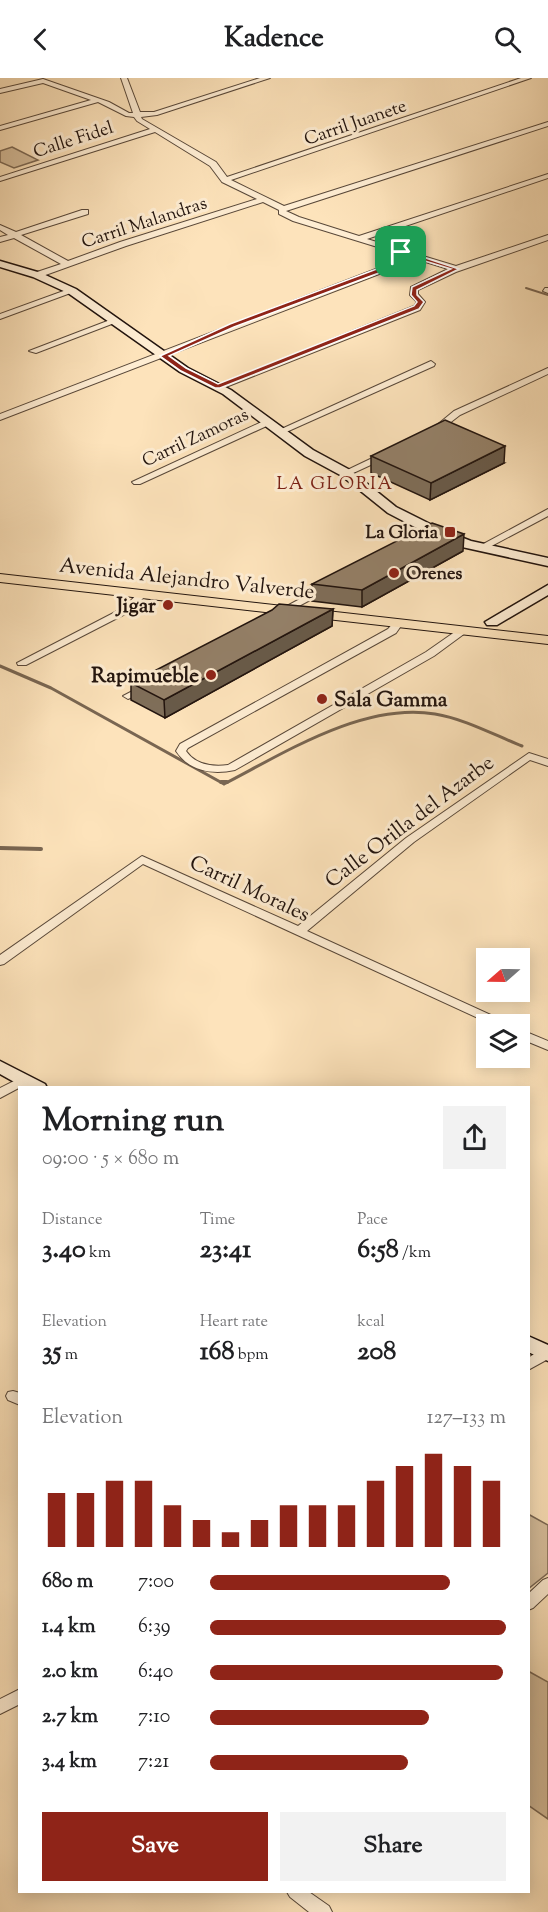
<!DOCTYPE html>
<html lang="en">
<head>
<meta charset="utf-8">
<style>
	:root { --surface:#fff; --page:#f2f2f2; --text:#202124; --muted:#757577; --accent:#8f2418 }
	body { margin:0; font-family:"Sorts Mill Goudy",serif; background:var(--page); color:var(--text); height:100vh; display:flex; flex-direction:column; font-size:22px; white-space:nowrap }
	* { box-sizing:border-box; margin:0 }
	p { font-size:20px; color:var(--muted) }
	.icon { flex:none; width:33px; height:33px; fill:none; stroke:currentColor; stroke-width:2; stroke-linecap:round; stroke-linejoin:round }
	.map { position:relative; flex:1; overflow:hidden }
	.drawer { position:absolute; left:18px; top:1008px; width:512px; height:807px; display:flex; flex-direction:column; background:var(--surface); border-radius:0px; box-shadow:0 3px 15px #0003 }
	.drawer>* { flex:none }
	.needle { width:39px; rotate:250deg }
	.controls { position:absolute; left:476px; top:870px; display:grid; gap:12px }
	.controls a { display:grid; place-items:center; width:54px; height:54px; border-radius:0px; background:var(--surface); box-shadow:0 3px 15px #0003; font-size:30px }
	.pin { position:absolute; display:grid; place-items:center; width:51px; height:51px; color:#fff; margin:-26px; border-radius:12px; box-shadow:0 3px 9px #0006 }
	.round { display:grid; place-items:center; flex:none; width:63px; height:63px; border-radius:0px; background:var(--page) }
	.head { display:flex; align-items:center; justify-content:space-between; height:102px; padding:0 24px }
	h1 { font-size:33px; font-weight:700; line-height:45px }
	.stats { display:grid; grid-template-columns:repeat(3,1fr); gap:9px; height:102px; padding:6px 24px }
	.stats div { display:grid; align-content:center }
	.stats b { font-size:26px; font-weight:700 }
	.stats small { font-size:16px; font-weight:400 }
	.stats p { font-size:16px }
	.chart { height:168px; padding:12px 24px }
	.chart p { display:flex; justify-content:space-between }
	.chart svg { width:100%; height:108px; margin-top:6px; stroke:var(--accent); stroke-width:6 }
	.button { display:flex; gap:12px; margin-top:auto; padding:12px 24px }
	.button a { flex:1; height:69px; border-radius:0px; background:var(--accent); color:#fff; font-size:24px; font-weight:700; line-height:69px; text-align:center }
	.button a+a { background:var(--page); color:var(--text) }
	ul { padding:0 24px; list-style:none; font-size:20px }
	li { display:grid; grid-template-columns:96px 72px 1fr; align-items:center; height:45px }
	li i { height:15px; border-radius:8px; background:var(--accent) }
	header { display:flex; justify-content:space-between; align-items:center; height:78px; padding:0 24px; background:var(--surface); font-size:27px; font-weight:700 }
	.map>svg:first-child { display:block }
	.green { fill:#d8c09e; stroke:#7d6a56; stroke-width:1.5 }
	.lines { fill:none; stroke-linecap:round; stroke-linejoin:round }
	.stream-far2 { stroke:#796652; stroke-width:2 }
	.stream-far1 { stroke:#796652; stroke-width:3 }
	.stream { stroke:#796652; stroke-width:4 }
	.street-casing { stroke:#594839; stroke-width:2 }
	.secondary-casing { stroke:#22140e; stroke-width:3 }
	.primary-casing { stroke:#22140e; stroke-width:2 }
	.street { fill:#feedd3; fill-rule:evenodd }
	.secondary { fill:#feedd3; fill-rule:evenodd }
	.primary { fill:#fde3bb; fill-rule:evenodd }
	.wall { fill:#7f6e59; stroke:#22140e; stroke-width:1.5 }
	.shaded-wall { fill:#685a49; stroke:#22140e; stroke-width:1.5 }
	.building { fill:#948068; stroke:#22140e; stroke-width:1.5 }
	.route { fill:#8f2418; stroke:#fff; stroke-width:1.5; fill-rule:evenodd }
	.poi-dot { fill:#8f2418; stroke:#feedd3; stroke-width:2 }
	.labels { text-anchor:middle; stroke-width:6; stroke-linejoin:round; paint-order:stroke }
	.far-street-label { font-size:18px; fill:#22140e; stroke:#feedd3 }
	.far-neighbourhood-label { font-size:18px; letter-spacing:1.5px; fill:#7a1f14; stroke:#feedd3 }
	.far-poi-label { font-size:18px; font-weight:bold; fill:#22140e; stroke:#feedd3; text-anchor:end }
	.street-label { font-size:21px; fill:#22140e; stroke:#feedd3 }
	.poi-label { font-size:21px; font-weight:bold; fill:#22140e; stroke:#feedd3; text-anchor:end }
</style>
</head>
<body>
<header><svg class="icon" aria-label="back" viewBox="0 0 24 24"><path d="M15 5l-7 7 7 7"/></svg>Kadence<svg class="icon" aria-label="search" viewBox="0 0 24 24"><circle cx="10" cy="10" r="6"/><path d="M15 15l6 6"/></svg></header>
<div class="map">
<svg width="548" height="1834" viewBox="0 0 548 1834">
	<rect width="100%" height="100%" fill="#fde3bb"/>
	<filter id="stains"><feTurbulence type="fractalNoise" baseFrequency=".00333" numOctaves="4"/><feColorMatrix values="0 0 0 0 .2 0 0 0 0 .09 0 0 0 0 .02 0 0 0 .5 -.17"/></filter>
	<radialGradient id="worn" r=".72"><stop offset=".6" stop-color="#630" stop-opacity="0"/><stop offset="1" stop-color="#630" stop-opacity=".3"/></radialGradient>
	<path class="green" d="M12,69L38,82L14,90L0,84V73Z
		M528,1436L548,1447V1495L528,1511Z
		M528,1593L548,1604V1741L528,1727Z"/>
	<g class="lines">
		<path class="stream-far2" d="M526,210L548,217"/>
		<path class="stream-far1" d="M0,588L51,610L224,706
			M224,706C286,674 364,624 435,636C465,641 494,657 522,668"/>
		<path class="stream" d="M221,704H227
			M0,770L41,771"/>
		<g class="street-casing">
			<path id="street" d="M121,0H127L140,34H154L260,0H270L157,37L141,39L142,41L216,84L227,99L521,0H531L231,102L284,128L548,44V48L286,133L299,139L359,158L548,96V100L367,161L456,188L548,157V162L456,194L418,212V216L425,224L420,232L221,311L214,309L414,228L417,224L410,217L411,209L448,191L403,177L396,188L387,193L0,342V336L381,189L390,184L397,175L293,143L279,136V132L263,124L126,168L40,199H34V195L61,186L14,160L0,164V159L8,157L0,152V147L16,154L82,132H88V136L21,157L68,183L120,164L257,121L222,104L210,88L155,54L0,103V99L150,51L137,43L134,39L126,38L98,24L0,52V48L91,22L43,5L0,15V11L43,1L109,24L129,35H133Z
				M545,210H548V215L543,213Z
				M69,211L76,213L0,241V236Z
				M110,242L117,244L36,275L29,273Z
				M431,283L435,286L434,288L284,355L277,353Z
				M548,290V296L460,337L438,354L431,352L454,333Z
				M268,341L271,342V346L140,406H134L132,404Z
				M385,374L388,375V379L349,397H343L341,395Z
				M548,431V438L484,472L481,473L476,470Z
				M324,508L329,511L327,513L282,537L279,538L274,535Z
				M141,514L146,517L131,533L26,587H18L17,585L125,529L138,515Z
				M398,542L403,545L396,555L188,670L186,673C196,687 212,689 228,687L426,574L459,551L463,550L468,553L434,578L235,692C212,697 189,693 176,673L180,666L388,551L395,543Z
				M146,606L151,609L150,611L128,621L123,618Z
				M529,675L548,681V688L530,682L414,764L307,853L504,943L506,946H491L143,786L4,886L0,887V877L142,778L298,848L406,760Z
				M519,951L548,963V972L519,960Z
				M24,998L30,1002L28,1005L0,1020V1010Z
				M548,1270V1281L528,1292V1280L542,1271Z
				M13,1313L20,1315V1327L8,1322L6,1318L8,1314Z
				M548,1500V1516L533,1530L528,1532V1516L543,1502Z
				M20,1611V1626L0,1636V1621Z
				M287,1814H309L329,1828L332,1834H309L290,1819Z"/>
		</g>
		<g class="secondary-casing">
			<path id="secondary" d="M0,183L41,195L76,211L188,290L231,312L313,372L350,392L396,429L440,451L471,463L548,480V488L462,469L430,457L388,435L342,398L305,378L223,316L180,294L68,215L33,199L0,189Z
				M548,507V517L497,547H487L485,544Z
				M0,983L45,1006L47,1010H25L0,996Z
				M528,1258L548,1267V1283L528,1274Z"/>
		</g>
		<g class="primary-casing">
			<path id="primary" d="M0,496L548,558V566L0,504Z"/>
		</g>
		<use href="#street" class="street"/>
		<use href="#secondary" class="secondary"/>
		<use href="#primary" class="primary"/>
	</g>
	<path class="wall" d="M371,378L504,385L430,422L371,395Z
		M463,473L362,529L312,523V506Z
		M333,531L332,548L165,640L131,622V605Z"/>
	<path class="shaded-wall" d="M505,368L504,385L430,422L431,405Z
		M464,456L463,473L362,529V512Z
		M333,531L332,548L165,640L164,622Z"/>
	<path class="building" d="M445,342L505,368L431,405L371,378Z
		M432,445L464,456L362,512L312,506Z
		M279,526L333,531L164,622L131,605L272,532Z"/>
	<path class="route" d="M401,172L459,191L417,212V217L424,224L419,231L220,310H215L181,293L160,278L230,246L382,189L391,185ZM402,176L451,191L412,209L411,217L417,224L414,228L218,306L186,290L169,278L234,249L387,192L395,187Z"/>
	<g class="poi-dot">
		<rect x="444" y="448" width="12" height="12" rx="3"/>
		<circle cx="394" cy="495" r="6"/>
		<circle cx="168" cy="527" r="6"/>
		<circle cx="211" cy="597" r="6"/>
		<circle cx="322" cy="621" r="6"/>
	</g>
	<g class="labels">
		<g class="far-street-label">
			<text transform="translate(355 44) rotate(-19)" y="6">Carril Juanete</text>
			<text transform="translate(73 61) rotate(-18)" y="6">Calle Fidel</text>
			<text transform="translate(144 144) rotate(-18)" y="6">Carril Malandras</text>
			<text transform="translate(195 359) rotate(-25)" y="6">Carril Zamoras</text>
		</g>
		<g class="far-neighbourhood-label">
			<text x="335" y="411">LA GLORIA</text>
		</g>
		<g class="far-poi-label">
			<text x="438" y="460">La Gloria</text>
			<text x="406" y="501" text-anchor="start">Orenes</text>
		</g>
		<g class="street-label">
			<text transform="translate(187 500) rotate(6)" y="7">Avenida Alejandro Valverde</text>
			<text transform="translate(409 743) rotate(-37)" y="7">Calle Orilla del Azarbe</text>
			<text transform="translate(250 810) rotate(25)" y="7">Carril Morales</text>
		</g>
		<g class="poi-label">
			<text x="156" y="534">Jigar</text>
			<text x="199" y="604">Rapimueble</text>
			<text x="334" y="628" text-anchor="start">Sala Gamma</text>
		</g>
	</g>
	<rect width="100%" height="100%" filter="url(#stains)"/>
	<rect width="100%" height="100%" fill="url(#worn)"/>
</svg>
<div class="controls">
<a><svg class="needle" viewBox="-14 -14 28 28"><path d="M0-13l5 13h-10z" fill="#e53935"/><path d="M0 13l5-13h-10z" fill="#757577"/></svg></a>
<a><svg class="icon" aria-label="layers" viewBox="0 0 24 24"><path d="M12 4l9 5-9 5-9-5zM3 14l9 5 9-5"/></svg></a>
</div>
<div class="pin" style="left:401px;top:174px;background:#1e9e55"><svg class="icon" aria-label="arrive" viewBox="0 0 24 24"><path d="M6 21V4h12l-3 4 3 4H6"/></svg></div>
<section class="drawer">
<div class="head"><div><h1>Morning run</h1><p>09:00 · 5 × 680 m</p></div><a class="round"><svg class="icon" aria-label="share" viewBox="0 0 24 24"><path d="M12 15V3M7 8l5-5 5 5M5 13v7h14v-7"/></svg></a></div>
<div class="stats">
<div><p>Distance</p><b>3.40<small> km</small></b></div>
<div><p>Time</p><b>23:41</b></div>
<div><p>Pace</p><b>6:58<small> /km</small></b></div>
</div>
<div class="stats">
<div><p>Elevation</p><b>35<small> m</small></b></div>
<div><p>Heart rate</p><b>168<small> bpm</small></b></div>
<div><p>kcal</p><b>208</b></div>
</div>
<div class="chart"><p><span>Elevation</span>127–133 m</p>
<svg viewBox="0 0 160 44" preserveAspectRatio="none"><path d="M5 44V22M15 44V22M25 44V17M35 44V17M45 44V27M55 44V33M65 44V38M75 44V33M85 44V27M95 44V27M105 44V27M115 44V17M125 44V11M135 44V6M145 44V11M155 44V17"/></svg>
</div>
<ul>
<li><b>680 m</b>7:00<i style="width:81%"></i></li>
<li><b>1.4 km</b>6:39<i style="width:100%"></i></li>
<li><b>2.0 km</b>6:40<i style="width:99%"></i></li>
<li><b>2.7 km</b>7:10<i style="width:74%"></i></li>
<li><b>3.4 km</b>7:21<i style="width:67%"></i></li>
</ul>
<div class="button"><a>Save</a><a>Share</a></div>
</section>
</div>
</body>
</html>
